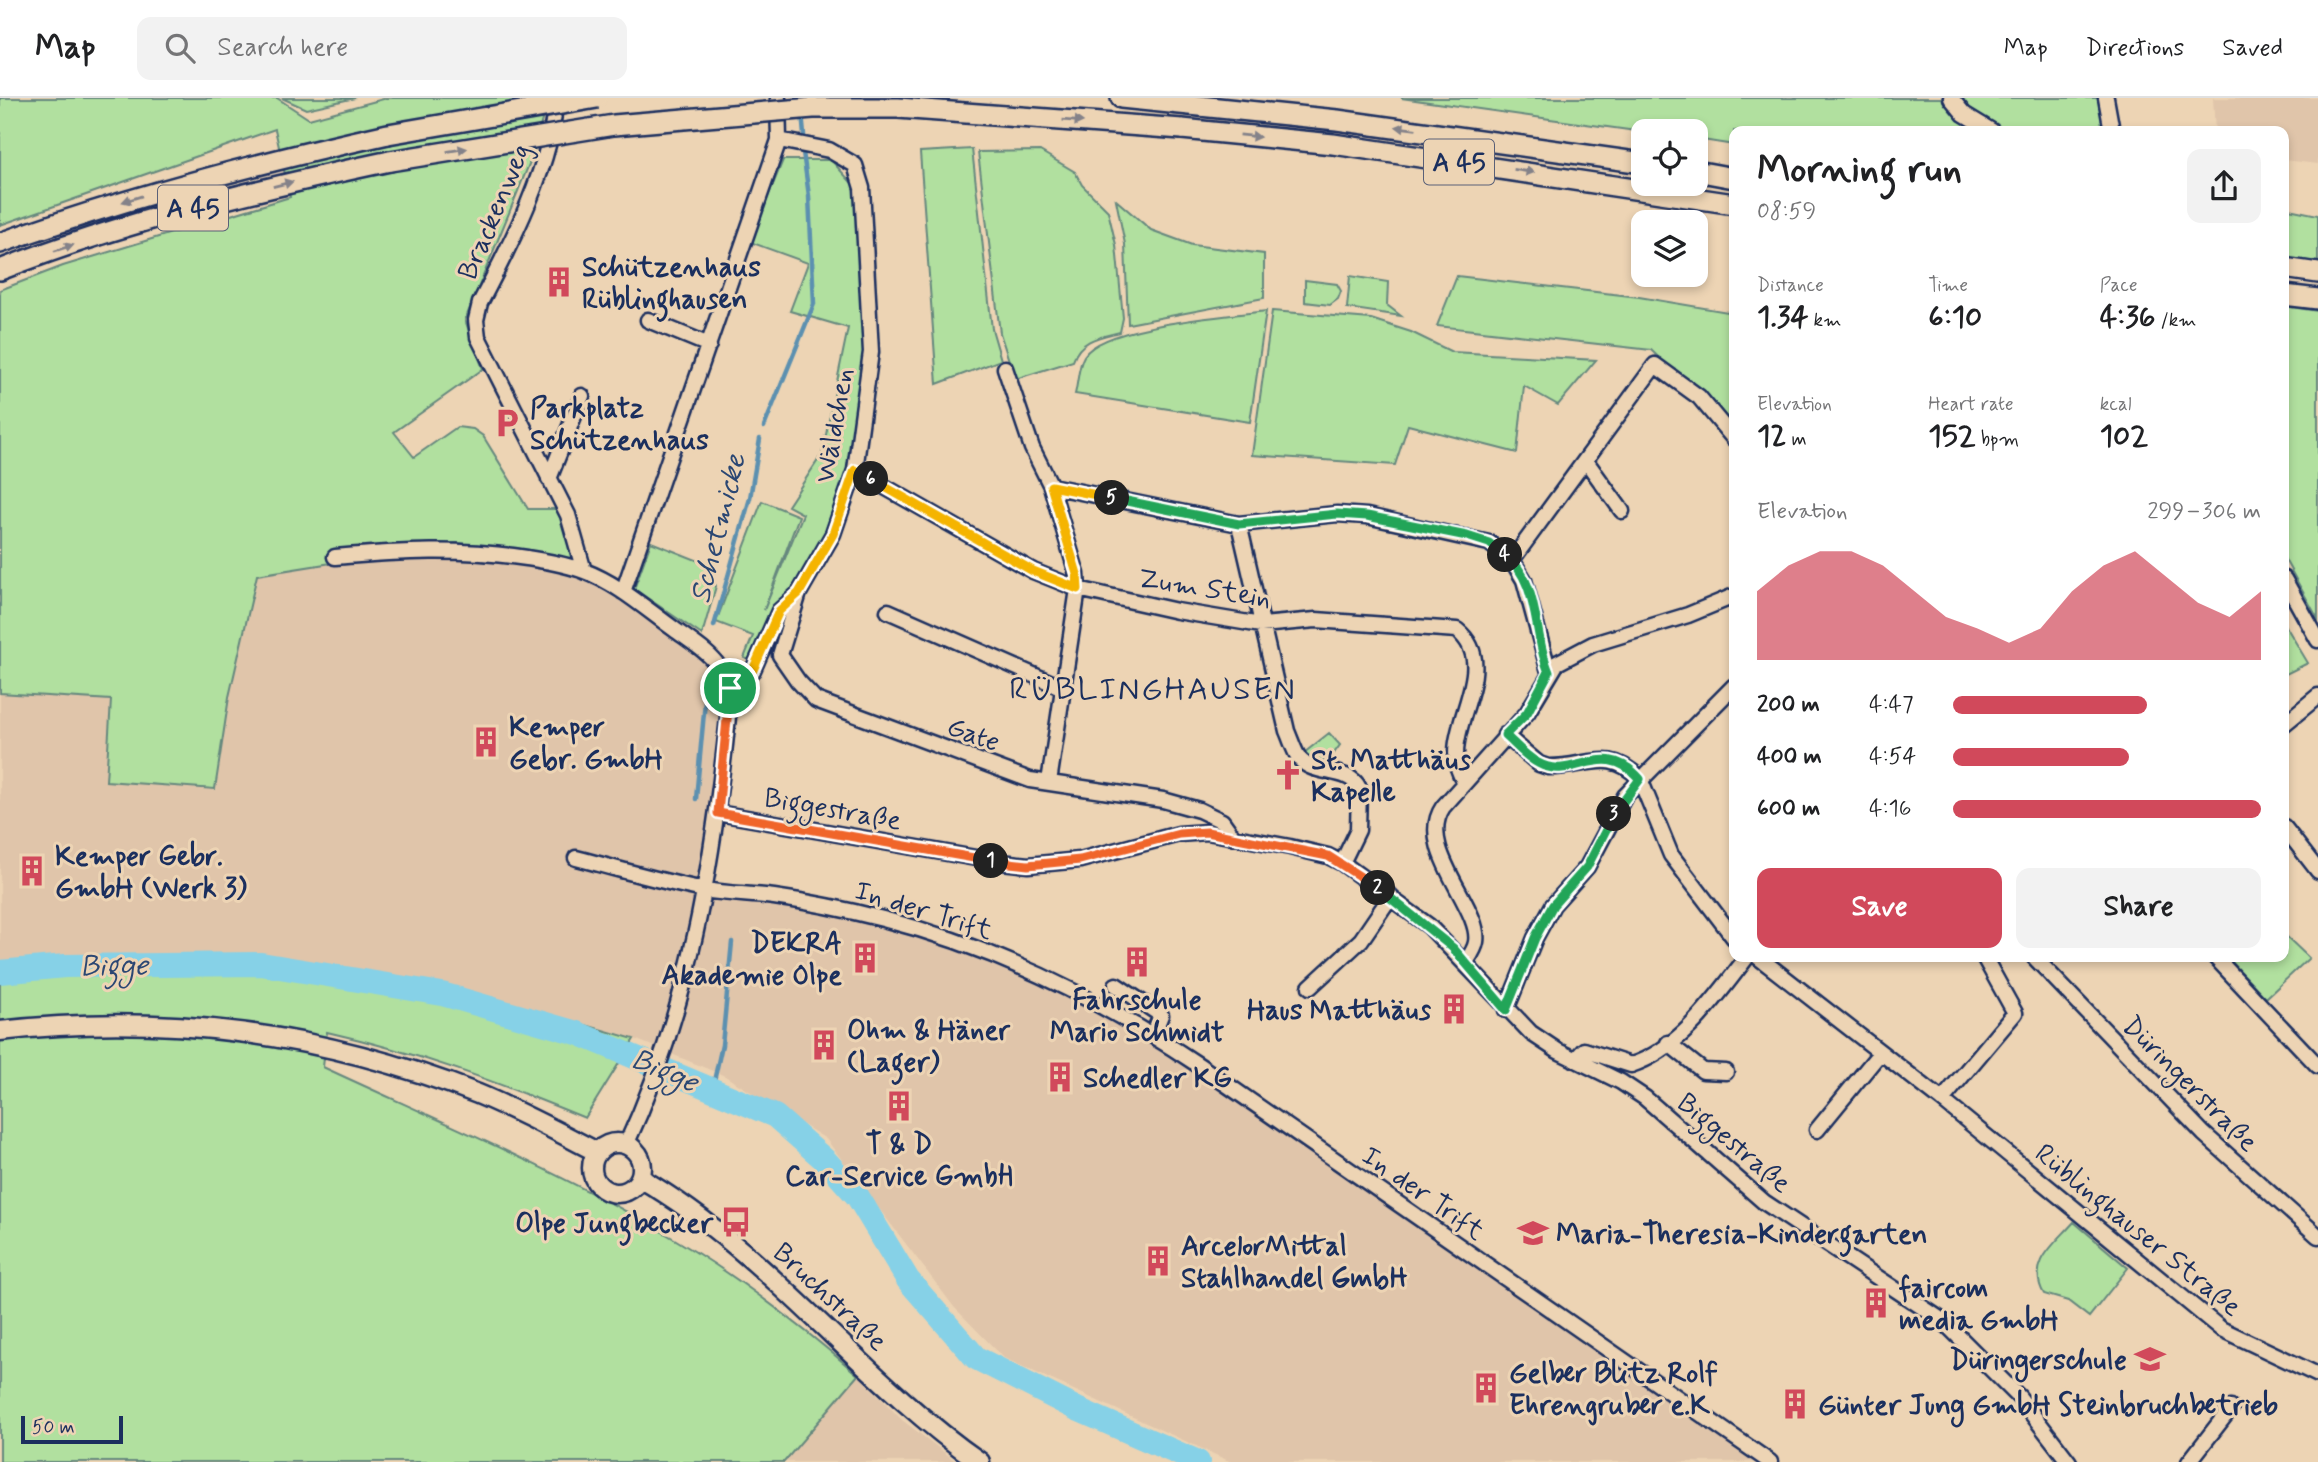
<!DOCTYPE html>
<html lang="en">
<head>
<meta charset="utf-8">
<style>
	:root { --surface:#fff; --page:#f2f2f2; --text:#202124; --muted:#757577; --line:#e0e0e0; --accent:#d1495b }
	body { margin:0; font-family:Mynerve,sans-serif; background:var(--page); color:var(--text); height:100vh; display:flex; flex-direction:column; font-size:26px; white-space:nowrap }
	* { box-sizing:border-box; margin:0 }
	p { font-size:23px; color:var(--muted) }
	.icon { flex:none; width:38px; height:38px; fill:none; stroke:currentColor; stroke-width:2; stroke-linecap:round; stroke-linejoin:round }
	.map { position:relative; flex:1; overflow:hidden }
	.details { position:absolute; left:1729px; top:28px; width:560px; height:836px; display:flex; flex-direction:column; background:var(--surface); border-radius:14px; box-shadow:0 4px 10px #0003 }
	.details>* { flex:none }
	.controls { position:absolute; left:1631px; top:21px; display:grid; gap:14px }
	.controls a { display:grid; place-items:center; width:77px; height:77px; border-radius:14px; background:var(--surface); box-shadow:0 4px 10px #0003; font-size:35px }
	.scale { position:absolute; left:21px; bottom:18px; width:102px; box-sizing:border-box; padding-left:7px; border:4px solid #1b2f5e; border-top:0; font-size:19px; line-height:24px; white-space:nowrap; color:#1b2f5e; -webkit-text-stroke:5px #edd4b4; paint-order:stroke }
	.pin { position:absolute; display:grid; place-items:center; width:60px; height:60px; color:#fff; margin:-30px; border:4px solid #fff; border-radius:50%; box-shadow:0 2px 7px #0007 }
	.km { position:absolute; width:35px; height:35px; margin:-18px; border-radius:50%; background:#222; color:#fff; font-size:19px; line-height:35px; text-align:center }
	.round { display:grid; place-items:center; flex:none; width:74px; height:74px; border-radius:14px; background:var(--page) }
	.summary { display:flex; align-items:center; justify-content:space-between; height:119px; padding:0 28px }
	h1 { font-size:38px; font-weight:700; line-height:52px }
	.figures { display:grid; grid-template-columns:repeat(3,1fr); gap:10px; height:119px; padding:7px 28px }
	.figures div { display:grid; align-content:center }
	.figures b { font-size:30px; font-weight:700 }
	.figures small { font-size:19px; font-weight:400 }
	.figures p { font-size:19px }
	.chart { height:196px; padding:14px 28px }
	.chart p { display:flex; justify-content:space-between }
	.chart svg { width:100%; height:126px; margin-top:7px; fill:var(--accent); opacity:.7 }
	.cta { display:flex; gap:14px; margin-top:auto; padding:14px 28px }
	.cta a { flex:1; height:80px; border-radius:14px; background:var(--accent); color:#fff; font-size:28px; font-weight:700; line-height:80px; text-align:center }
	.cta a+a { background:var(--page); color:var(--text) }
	ul { padding:0 28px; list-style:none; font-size:23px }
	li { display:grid; grid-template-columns:112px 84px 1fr; align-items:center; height:52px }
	li i { height:18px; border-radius:9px; background:var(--accent) }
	header { display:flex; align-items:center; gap:42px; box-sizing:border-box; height:98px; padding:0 35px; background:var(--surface); border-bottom:2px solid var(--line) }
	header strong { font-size:33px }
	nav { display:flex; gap:38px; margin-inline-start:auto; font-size:24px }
	.search { width:490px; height:63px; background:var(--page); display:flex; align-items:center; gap:18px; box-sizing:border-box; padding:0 24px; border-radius:14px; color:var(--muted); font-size:26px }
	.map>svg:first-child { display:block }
	.built { fill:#e0c5aa }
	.green { fill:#b1e09f; stroke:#66887e; stroke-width:2 }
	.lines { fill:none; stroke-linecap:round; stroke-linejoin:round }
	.stream { stroke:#5b90b0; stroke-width:4.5 }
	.river { stroke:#86d1e7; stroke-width:24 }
	.minor-casing { stroke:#1b2f5e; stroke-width:19 }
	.major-casing { stroke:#1b2f5e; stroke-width:23 }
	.highway-casing { stroke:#1b2f5e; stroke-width:24 }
	.minor { stroke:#edd4b4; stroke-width:14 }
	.major { stroke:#edd4b4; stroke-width:18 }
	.highway { stroke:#edd4b4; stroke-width:19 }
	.highway-bridge-casing { stroke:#1b2f5e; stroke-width:24; stroke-linecap:butt }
	.highway-bridge { stroke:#edd4b4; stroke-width:19 }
	.oneway { fill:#848289 }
	.split-1-casing { stroke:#fff; stroke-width:14 }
	.split-2-casing { stroke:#fff; stroke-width:14 }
	.split-3-casing { stroke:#fff; stroke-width:14 }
	.split-4-casing { stroke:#fff; stroke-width:14 }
	.split-5-casing { stroke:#fff; stroke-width:14 }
	.split-6-casing { stroke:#fff; stroke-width:14 }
	.split-7-casing { stroke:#fff; stroke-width:14 }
	.split-1 { stroke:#f0652b; stroke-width:9 }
	.split-2 { stroke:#f0652b; stroke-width:9 }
	.split-3 { stroke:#22a559; stroke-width:9 }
	.split-4 { stroke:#22a559; stroke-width:9 }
	.split-5 { stroke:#22a559; stroke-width:9 }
	.split-6 { stroke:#f5b400; stroke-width:9 }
	.split-7 { stroke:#f5b400; stroke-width:9 }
	.labels { text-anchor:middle; stroke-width:6; stroke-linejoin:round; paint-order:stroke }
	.shield { fill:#edd4b4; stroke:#5a6078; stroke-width:2 }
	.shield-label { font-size:26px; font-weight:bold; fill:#1b2f5e }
	.street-label { font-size:28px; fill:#1b2f5e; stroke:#edd4b4 }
	.poi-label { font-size:28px; font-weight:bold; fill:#1b2f5e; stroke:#edd4b4; text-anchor:start }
	.water-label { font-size:30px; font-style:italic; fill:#2b4773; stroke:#edd4b4 }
	.quarter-label { font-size:32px; letter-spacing:2px; fill:#1b2f5e; stroke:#edd4b4 }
</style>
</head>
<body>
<header>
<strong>Map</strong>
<div class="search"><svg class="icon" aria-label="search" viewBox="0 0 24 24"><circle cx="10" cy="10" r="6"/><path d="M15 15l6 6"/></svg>Search here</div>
<nav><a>Map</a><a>Directions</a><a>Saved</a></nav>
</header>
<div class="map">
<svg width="2318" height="1364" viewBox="0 0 2318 1364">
	<rect width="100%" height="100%" fill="#edd4b4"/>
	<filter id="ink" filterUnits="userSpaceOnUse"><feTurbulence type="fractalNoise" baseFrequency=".0143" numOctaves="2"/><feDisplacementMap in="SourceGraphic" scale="14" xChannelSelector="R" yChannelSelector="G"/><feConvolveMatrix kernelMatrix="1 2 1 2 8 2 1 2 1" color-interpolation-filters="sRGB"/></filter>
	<g filter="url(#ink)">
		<path class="built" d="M2213,0H2318V66L2284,62V33H2215Z
			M420,451L549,464L623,494L727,580L707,792L740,795L953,841L1124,921L1770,1364H1231L1004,1260L954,1209L826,1041L725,978L635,941L458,890L277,859L0,874V595L111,601L215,691L229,599L257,477Z
			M858,1277L902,1322L957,1364H784Z"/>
		<path class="green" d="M0,0H277L309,21L387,0H541L543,18L532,59L465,222L483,271L394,334L414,359L457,329L473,331L483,338L528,411H559L583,464L521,451L456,445L257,477L229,599L215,691L106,683L111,602L0,595V192L63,168L290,99L275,31L0,127Z
			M282,0H355L306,11Z
			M1401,0H1946L1986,33H1734V47L1696,41V33L1643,34Z
			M1957,0H2100L2106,33H1998L1965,13Z
			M972,51L992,231L1001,262L937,286L920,54Z
			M1040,53L1075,74L1082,87L1108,113L1116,147L1123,220L1120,234C1100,239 1080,241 1073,263L1015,281L1000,235L978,54Z
			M783,62H831L860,94L872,247L856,341L833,435L798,501L755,564L744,560L753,538L716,524L762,403L799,418L764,512L803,416L788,408L822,356L848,230L790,213L808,165L750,144Z
			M1116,102L1151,132L1192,147L1264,156V200L1128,226L1125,146Z
			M2284,110L2318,117V164L2284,160Z
			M1350,178L1388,184L1387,207L1401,218L1347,210Z
			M1457,178L1639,199L1734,215V333L1651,252L1437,228Z
			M1305,182L1337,186L1341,193L1338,201L1330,207L1305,204Z
			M2284,208L2318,213V521L2284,460Z
			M1266,213L1250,324L1075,296C1078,285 1078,268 1084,258C1103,227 1229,218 1266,213Z
			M1272,213L1371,221L1411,234L1452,254L1596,262L1558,307L1524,288L1517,355L1408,327L1395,367L1252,357Z
			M651,444L704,465L716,488L702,537L634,491Z
			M2284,525L2308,565L2284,577Z
			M1329,635L1340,647L1329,662L1316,664L1304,655Z
			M2284,836L2309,860L2266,900L2227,859H2284Z
			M277,859L458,890L634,941L585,1020C500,985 416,954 327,934L323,969C433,1020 547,1068 652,1128C727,1170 794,1221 858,1277L784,1364H0V874Z
			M2074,1124L2128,1170L2089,1219L2068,1203L2044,1196C2026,1165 2056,1145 2074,1124Z"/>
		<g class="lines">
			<path class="stream" d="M802,15L804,37
				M764,329L814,206L809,98L803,54
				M714,528L750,400L760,341
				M696,701L707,582
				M712,992L722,947L732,844"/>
			<path class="river" d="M0,874L65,868L261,866L442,896L577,935L775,1018L826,1063L858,1099L908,1182L976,1260L1077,1311L1198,1364"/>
			<g class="minor-casing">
				<path id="minor" d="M555,0C555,61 509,150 480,205L476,222L478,239L568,417L584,473
					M1951,0L1964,16L1992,33
					M2106,0L2112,33
					M648,222L709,247
					M1005,270L1032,350L1051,388L1077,476L1078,491L1049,684
					M1586,363L1622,413
					M855,372L1033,473L1078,491L1177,513L1261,527L1316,522L1457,532C1506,572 1433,637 1464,683
					M549,381L582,298
					M1051,388L1239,426L1337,416L1367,418L1489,445L1512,462L1524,482L1549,574
					M1239,426L1287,633C1291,642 1294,653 1299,660C1313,679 1349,668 1359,690L1358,732L1342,765
					M335,459C402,453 460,450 527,460C545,463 566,466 584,473C617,485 646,511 674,531C714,560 731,567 728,619C713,766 689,912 626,1047
					M1512,462L1655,267L1699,299L1734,341
					M2284,481L2318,542
					M623,494L779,42L778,0
					M799,495L780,557L798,583L816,602L1030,682L1163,702L1199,712L1222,723L1232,737
					M888,513L1063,590
					M730,591L753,572L779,513L799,495L833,436L855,372L871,254L862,90L855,67L829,52L779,42
					M2284,626L2318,598
					M1505,637L1539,666L1548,669C1586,670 1610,648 1640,681L1671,757L1734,840
					M718,715L993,763L1028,767L1080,762L1179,736L1207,734L1290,749L1328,758L1342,765L1429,828L1531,935L1558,953L1621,984L1645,1000L1764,1104L1943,1223L2019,1299L2069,1364
					M2284,729L2318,773
					M576,760C619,771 662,784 705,792C728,796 751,796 774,799C810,804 848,812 883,821C997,850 1103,903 1200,968L1770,1364
					M1758,859L1942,1002L2221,1231L2318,1277
					M2034,859L2204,1036L2318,1138
					M2215,859L2318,968
					M1466,864C1470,858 1475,851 1476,844C1482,810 1415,750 1443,709L1527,615L1557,565L1593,546L1688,517L1734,498
					M1116,887L1161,917L1153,937
					M1310,889L1361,842L1391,798
					M1506,912L1535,840L1553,807L1587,769L1625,698L1734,588
					M1668,945L1703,973L1726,974
					M1575,962L1584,952L1631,967C1681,951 1716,899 1747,859
					M1942,1002L2015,915L1984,859
					M1817,1032L1880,955
					M2189,1364L2231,1310"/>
			</g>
			<g class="major-casing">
				<path id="major" d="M0,933C166,914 322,935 478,996C519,1013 558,1034 597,1054
					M592 1070a25 25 0 1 1 50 0a25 25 0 1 1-50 0Z
					M640,1080C770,1155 858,1279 980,1364"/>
			</g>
			<g class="highway-casing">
				<path id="highway" d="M1121,0L1337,22L1643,65
					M1182,31L1333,46L1734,106
					M1696,73L1734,80
					M0,145C127,99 257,65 388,36
					M2284,170L2318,175
					M0,172C125,123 258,91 390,63
					M2284,197L2318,201"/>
			</g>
			<use href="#minor" class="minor"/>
			<use href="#major" class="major"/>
			<use href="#highway" class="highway"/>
			<g class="highway-bridge-casing">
				<path id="highway-bridge" d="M388,36L597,0
					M390,63L614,27L813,10H898L1182,31"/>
			</g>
			<use href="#highway-bridge" class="highway-bridge"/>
		</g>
		<defs><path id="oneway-solid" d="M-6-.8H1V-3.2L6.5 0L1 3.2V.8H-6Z" transform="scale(1.75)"/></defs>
		<g class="oneway">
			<use href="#oneway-solid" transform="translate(1073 23) rotate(5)"/>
			<use href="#oneway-solid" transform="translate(1406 30) rotate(-173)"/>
			<use href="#oneway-solid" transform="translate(1250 38) rotate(6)"/>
			<use href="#oneway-solid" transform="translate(457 52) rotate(-9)"/>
			<use href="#oneway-solid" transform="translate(1524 73) rotate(9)"/>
			<use href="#oneway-solid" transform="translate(283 86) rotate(-14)"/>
			<use href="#oneway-solid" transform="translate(132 101) rotate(163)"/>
			<use href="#oneway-solid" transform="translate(64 150) rotate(-18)"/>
		</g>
	</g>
	<g class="lines" filter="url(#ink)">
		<g class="split-1-casing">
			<path id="split-1" d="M730,590L718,715L991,763"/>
		</g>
		<g class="split-2-casing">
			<path id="split-2" d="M991,763L1028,767L1080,762L1179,736L1207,734L1328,758L1378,790"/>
		</g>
		<g class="split-3-casing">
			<path id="split-3" d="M1378,790L1453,850L1506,912L1535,840L1553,807L1587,769L1614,716"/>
		</g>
		<g class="split-4-casing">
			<path id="split-4" d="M1505,457C1540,482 1533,538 1549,574L1527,615L1505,637C1515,646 1526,659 1538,665C1574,685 1602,638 1640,681L1614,716"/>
		</g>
		<g class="split-5-casing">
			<path id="split-5" d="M1112,400L1239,426L1337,416L1367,418L1467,438L1489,445L1505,457"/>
		</g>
		<g class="split-6-casing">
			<path id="split-6" d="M871,381L1033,473L1078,491L1077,476L1051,388L1112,400"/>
		</g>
		<g class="split-7-casing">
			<path id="split-7" d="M730,590L753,572L779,513L799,495L833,436L855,372L871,381"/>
		</g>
		<use href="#split-1" class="split-1"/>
		<use href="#split-2" class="split-2"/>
		<use href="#split-3" class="split-3"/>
		<use href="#split-4" class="split-4"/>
		<use href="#split-5" class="split-5"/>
		<use href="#split-6" class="split-6"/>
		<use href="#split-7" class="split-7"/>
	</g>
	<defs>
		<g id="building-bare" transform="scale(2.415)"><path d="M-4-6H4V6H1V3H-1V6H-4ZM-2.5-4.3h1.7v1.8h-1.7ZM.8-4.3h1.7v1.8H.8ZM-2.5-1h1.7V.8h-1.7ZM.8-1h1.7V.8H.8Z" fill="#d1495b" stroke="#edd4b4" stroke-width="2.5" paint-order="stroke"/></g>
		<g id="parking-bare" transform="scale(2.415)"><path d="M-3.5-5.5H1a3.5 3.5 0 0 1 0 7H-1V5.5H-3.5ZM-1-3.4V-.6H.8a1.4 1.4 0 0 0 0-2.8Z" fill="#d1495b" stroke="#edd4b4" stroke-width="2.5" paint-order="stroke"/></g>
		<g id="church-bare" transform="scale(2.415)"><path d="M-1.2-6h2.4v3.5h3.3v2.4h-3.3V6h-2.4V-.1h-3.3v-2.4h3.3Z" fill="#d1495b" stroke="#edd4b4" stroke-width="2.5" paint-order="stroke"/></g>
		<g id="bus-bare" transform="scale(2.415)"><path d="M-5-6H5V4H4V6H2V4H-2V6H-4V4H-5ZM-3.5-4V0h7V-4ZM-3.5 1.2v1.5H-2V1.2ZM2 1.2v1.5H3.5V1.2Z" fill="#d1495b" stroke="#edd4b4" stroke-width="2.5" paint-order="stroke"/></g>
		<g id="school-bare" transform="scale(2.415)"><path d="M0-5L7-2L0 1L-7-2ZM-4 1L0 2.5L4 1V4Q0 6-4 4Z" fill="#d1495b" stroke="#edd4b4" stroke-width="2.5" paint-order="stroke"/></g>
	</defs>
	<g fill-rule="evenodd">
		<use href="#building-bare" x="559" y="184"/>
		<use href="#parking-bare" x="507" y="325"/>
		<use href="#building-bare" x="486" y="644"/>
		<use href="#church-bare" x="1288" y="677"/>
		<use href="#building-bare" x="32" y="773"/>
		<use href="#building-bare" x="865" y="860"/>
		<use href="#building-bare" x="1137" y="864"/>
		<use href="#building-bare" x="1454" y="911"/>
		<use href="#building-bare" x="824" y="947"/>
		<use href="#building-bare" x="1060" y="979"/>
		<use href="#building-bare" x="899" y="1008"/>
		<use href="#bus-bare" x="736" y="1124"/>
		<use href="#school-bare" x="1533" y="1135"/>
		<use href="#building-bare" x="1158" y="1163"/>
		<use href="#building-bare" x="1876" y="1205"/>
		<use href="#school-bare" x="2150" y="1261"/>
		<use href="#building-bare" x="1486" y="1290"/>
		<use href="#building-bare" x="1795" y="1306"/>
	</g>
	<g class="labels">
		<g class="shield">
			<rect x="1424" y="41.5" width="70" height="45" rx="5"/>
			<rect x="158" y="87.5" width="70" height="45" rx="5"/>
		</g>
		<g class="shield-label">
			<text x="1459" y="73">A 45</text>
			<text x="193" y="119">A 45</text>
		</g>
		<g class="street-label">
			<text transform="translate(493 113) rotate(-67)" y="10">Brackenweg</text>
			<text transform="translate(833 327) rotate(-80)" y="10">Wäldchen</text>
			<text transform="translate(1205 489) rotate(9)" y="10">Zum Stein</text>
			<text transform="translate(974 635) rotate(20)" y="10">Gate</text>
			<text transform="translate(833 710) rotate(10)" y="10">Biggestraße</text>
			<text transform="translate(924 811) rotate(17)" y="10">In der Trift</text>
			<text transform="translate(2191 985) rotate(45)" y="10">Düringerstraße</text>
			<text transform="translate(1735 1044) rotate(40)" y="10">Biggestraße</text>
			<text transform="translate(1424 1094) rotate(35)" y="10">In der Trift</text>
			<text transform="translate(2139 1131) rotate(39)" y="10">Rüblinghauser Straße</text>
			<text transform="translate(831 1198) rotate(43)" y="10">Bruchstraße</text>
		</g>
		<g class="poi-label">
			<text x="582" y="178">Schützenhaus<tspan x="582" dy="32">Rüblinghausen</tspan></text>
			<text x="530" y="319">Parkplatz<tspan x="530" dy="32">Schützenhaus</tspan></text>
			<text x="509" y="638">Kemper<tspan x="509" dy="32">Gebr. GmbH</tspan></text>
			<text x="1311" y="671">St. Matthäus<tspan x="1311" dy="32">Kapelle</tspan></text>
			<text x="55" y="767">Kemper Gebr.<tspan x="55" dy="32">GmbH (Werk 3)</tspan></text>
			<text x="842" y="854" text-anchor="end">DEKRA<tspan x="842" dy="32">Akademie Olpe</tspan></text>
			<text x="1137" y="911" text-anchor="middle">Fahrschule<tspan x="1137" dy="32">Mario Schmidt</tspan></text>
			<text x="1431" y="921" text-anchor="end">Haus Matthäus</text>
			<text x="847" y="941">Ohm &amp; Häner<tspan x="847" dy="32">(Lager)</tspan></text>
			<text x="1083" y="989">Schedler KG</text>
			<text x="899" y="1055" text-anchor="middle">T &amp; D<tspan x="899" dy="32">Car-Service GmbH</tspan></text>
			<text x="713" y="1134" text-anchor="end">Olpe Jungbecker</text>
			<text x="1556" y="1145">Maria-Theresia-Kindergarten</text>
			<text x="1181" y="1157">ArcelorMittal<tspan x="1181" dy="32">Stahlhandel GmbH</tspan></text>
			<text x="1899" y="1199">faircom<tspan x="1899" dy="32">media GmbH</tspan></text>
			<text x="2127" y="1271" text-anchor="end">Düringerschule</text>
			<text x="1509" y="1284">Gelber Blitz Rolf<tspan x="1509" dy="32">Ehrengruber e.K</tspan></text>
			<text x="1818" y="1316">Günter Jung GmbH Steinbruchbetrieb</text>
		</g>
		<g class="water-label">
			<text transform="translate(717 430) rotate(-76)" y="10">Schetmicke</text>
			<text transform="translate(114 867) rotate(-1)" y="10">Bigge</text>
			<text transform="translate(665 972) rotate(23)" y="10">Bigge</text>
		</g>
		<g class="quarter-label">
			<text x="1153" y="601">RÜBLINGHAUSEN</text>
		</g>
	</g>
</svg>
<div class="controls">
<a><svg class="icon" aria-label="locate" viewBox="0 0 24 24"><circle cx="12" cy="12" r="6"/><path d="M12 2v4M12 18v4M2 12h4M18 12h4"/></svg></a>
<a><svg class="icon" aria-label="layers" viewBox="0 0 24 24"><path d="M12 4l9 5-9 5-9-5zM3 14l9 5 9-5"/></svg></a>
</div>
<div class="scale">50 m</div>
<div class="pin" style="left:730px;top:590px;background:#1e9e55"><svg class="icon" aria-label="arrive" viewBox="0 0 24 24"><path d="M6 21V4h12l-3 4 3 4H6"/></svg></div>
<b class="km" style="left:991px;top:763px">1</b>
<b class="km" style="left:1378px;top:790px">2</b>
<b class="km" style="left:1614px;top:716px">3</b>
<b class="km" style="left:1505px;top:457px">4</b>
<b class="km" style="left:1112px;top:400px">5</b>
<b class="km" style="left:871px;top:381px">6</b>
<section class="details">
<div class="summary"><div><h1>Morning run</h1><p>08:59</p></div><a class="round"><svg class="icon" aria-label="share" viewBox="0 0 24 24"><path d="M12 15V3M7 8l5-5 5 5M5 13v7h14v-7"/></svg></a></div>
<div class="figures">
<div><p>Distance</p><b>1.34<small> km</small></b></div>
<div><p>Time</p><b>6:10</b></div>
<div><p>Pace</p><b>4:36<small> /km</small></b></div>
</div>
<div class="figures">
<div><p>Elevation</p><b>12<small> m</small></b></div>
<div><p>Heart rate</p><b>152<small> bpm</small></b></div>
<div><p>kcal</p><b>102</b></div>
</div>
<div class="chart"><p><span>Elevation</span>299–306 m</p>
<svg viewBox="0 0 160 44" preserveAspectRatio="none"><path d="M0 44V20L10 11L20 6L30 6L40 11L50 20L60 29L70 33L80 38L90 33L100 20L110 11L120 6L130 15L140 24L150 29L160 20V44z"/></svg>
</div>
<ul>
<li><b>200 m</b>4:47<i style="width:63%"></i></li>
<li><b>400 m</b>4:54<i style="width:57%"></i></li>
<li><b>600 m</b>4:16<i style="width:100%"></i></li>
</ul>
<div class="cta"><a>Save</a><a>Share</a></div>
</section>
</div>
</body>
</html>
